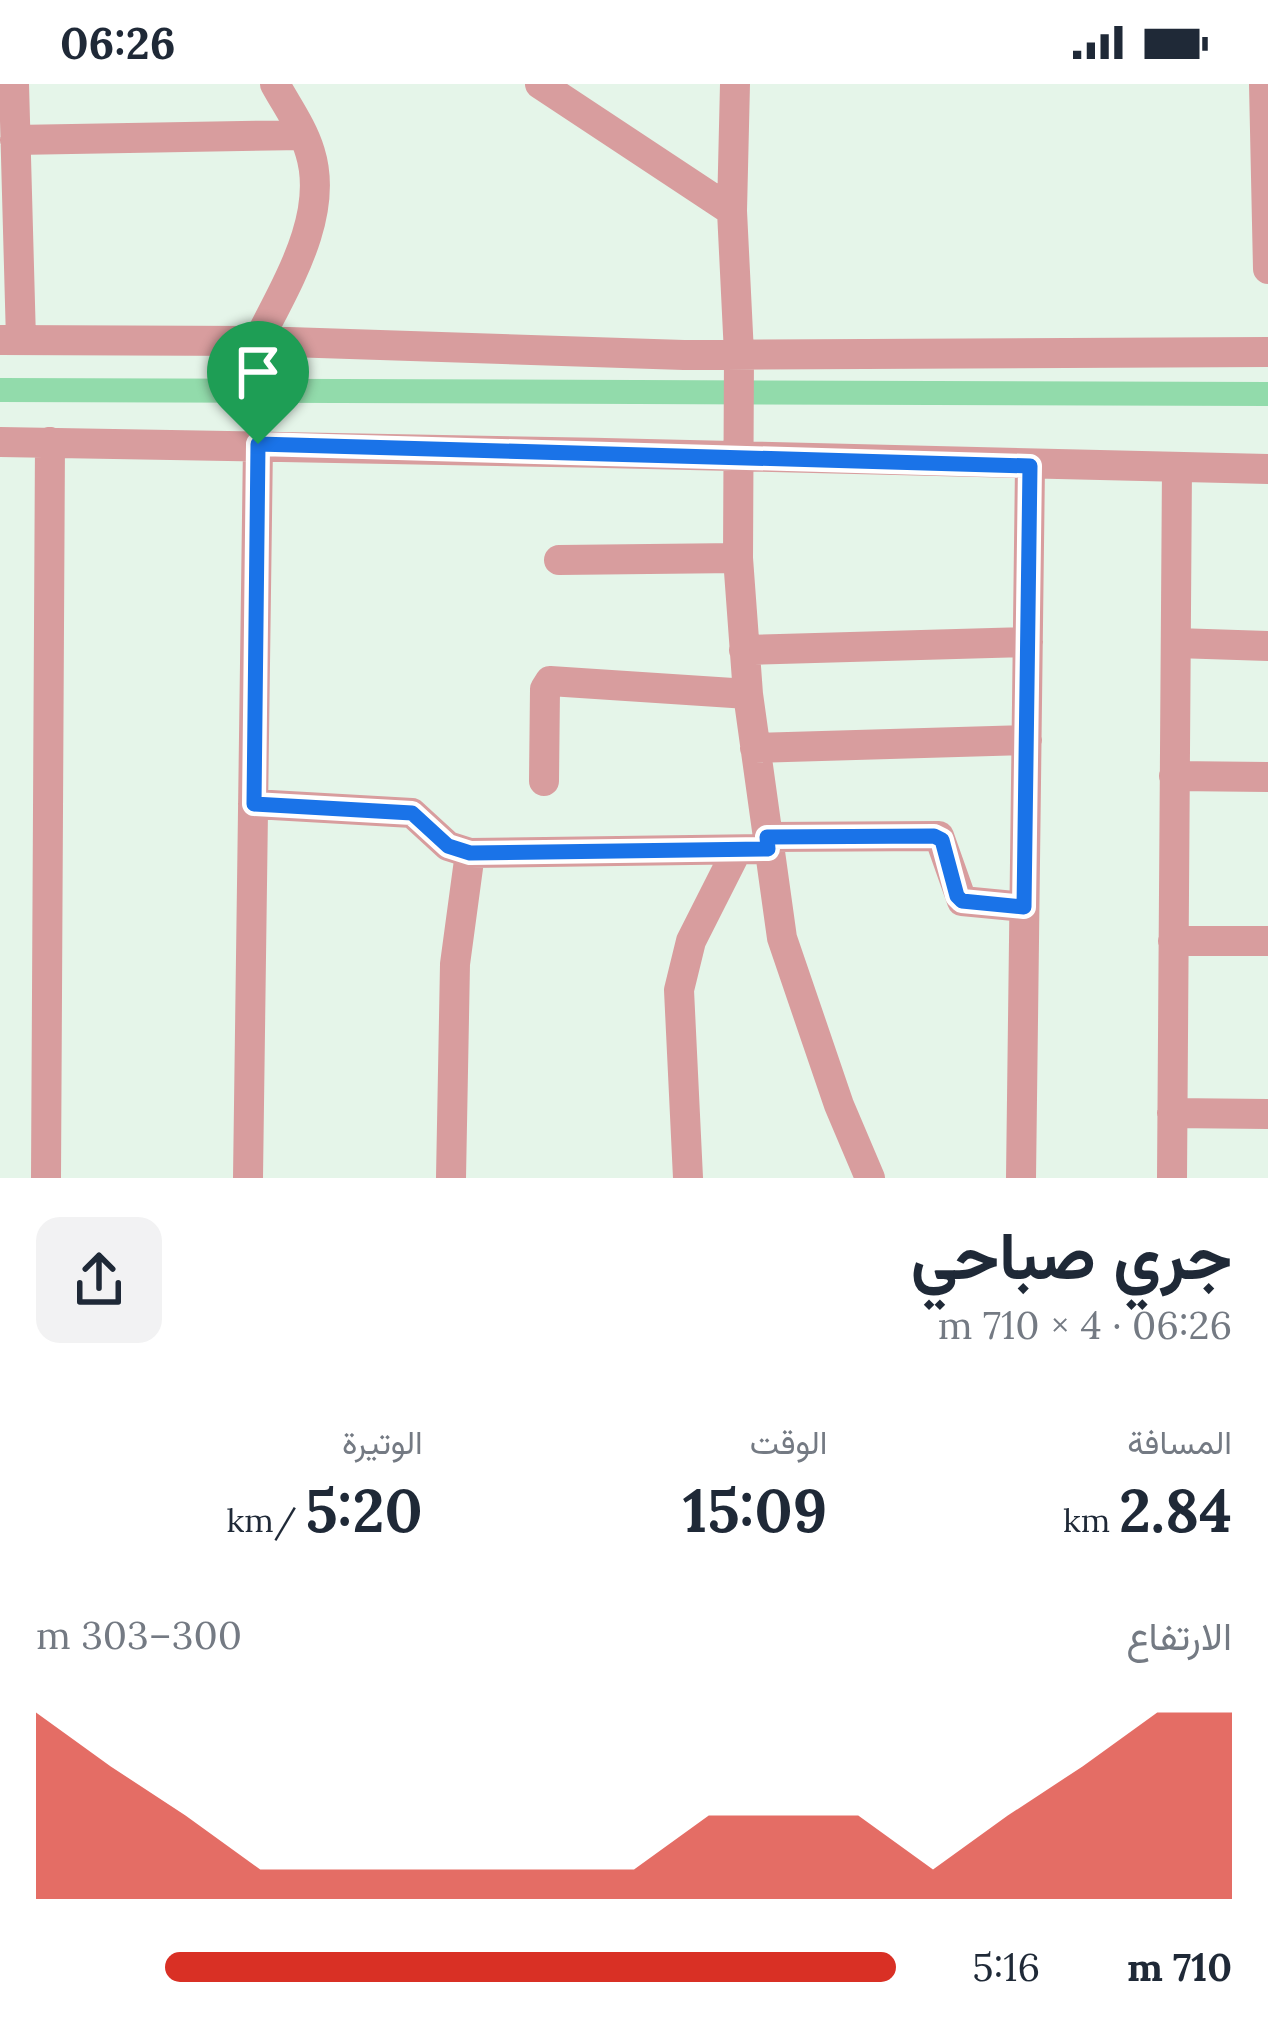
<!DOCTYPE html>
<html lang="ar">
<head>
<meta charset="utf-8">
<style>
	:root { --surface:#fff; --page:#f2f2f3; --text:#1f2937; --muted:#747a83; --accent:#d93025 }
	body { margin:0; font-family:Lora,Vazirmatn,serif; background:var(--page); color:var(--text); direction:rtl; height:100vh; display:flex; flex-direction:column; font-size:45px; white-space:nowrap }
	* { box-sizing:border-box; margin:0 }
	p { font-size:39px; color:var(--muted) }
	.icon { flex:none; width:66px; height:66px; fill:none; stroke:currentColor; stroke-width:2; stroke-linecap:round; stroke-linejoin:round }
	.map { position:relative; height:1094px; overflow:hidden; direction:ltr }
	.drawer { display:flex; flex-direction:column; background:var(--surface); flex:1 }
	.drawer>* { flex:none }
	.pin { position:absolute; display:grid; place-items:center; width:102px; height:102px; color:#fff; margin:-123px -51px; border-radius:50% 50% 50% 0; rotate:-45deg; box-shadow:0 0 12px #0007 }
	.pin .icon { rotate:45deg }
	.round { display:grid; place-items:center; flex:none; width:126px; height:126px; border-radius:24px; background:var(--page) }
	.headline { display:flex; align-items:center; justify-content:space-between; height:204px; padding:0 36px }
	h1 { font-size:66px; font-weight:700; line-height:90px }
	.metrics { display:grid; grid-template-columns:repeat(3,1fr); gap:18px; height:204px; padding:12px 36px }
	.metrics div { display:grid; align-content:center }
	.metrics b { font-size:60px; font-weight:700 }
	.metrics small { font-size:33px; font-weight:400 }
	.metrics p { font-size:33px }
	.chart { height:336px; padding:24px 36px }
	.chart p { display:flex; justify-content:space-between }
	.chart svg { width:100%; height:216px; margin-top:12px; fill:var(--accent); opacity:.7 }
	ul { padding:0 36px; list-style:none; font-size:39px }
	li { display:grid; grid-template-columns:192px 144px 1fr; align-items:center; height:90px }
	li i { height:30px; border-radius:15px; background:var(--accent) }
	.status { display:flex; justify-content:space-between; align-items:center; height:84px; padding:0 60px; background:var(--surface); direction:ltr }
	.status svg { height:33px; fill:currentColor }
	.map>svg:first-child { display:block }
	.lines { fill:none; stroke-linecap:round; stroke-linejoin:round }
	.canal { stroke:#92dbab; stroke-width:24 }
	.minor { stroke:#d89d9e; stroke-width:30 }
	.route-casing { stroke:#fff; stroke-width:24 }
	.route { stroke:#1a73e8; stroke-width:15 }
</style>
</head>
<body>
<div class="status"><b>06:26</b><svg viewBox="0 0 49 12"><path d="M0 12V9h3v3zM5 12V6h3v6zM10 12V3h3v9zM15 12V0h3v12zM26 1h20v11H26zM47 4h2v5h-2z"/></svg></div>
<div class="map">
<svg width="1268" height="1094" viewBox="0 0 1268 1094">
	<rect width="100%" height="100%" fill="#e5f5e9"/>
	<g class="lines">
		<path class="canal" d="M0,306L1268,310"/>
		<path class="minor" d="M14,0L21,256
			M540,0L732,127
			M735,0L732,127L739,270L738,474L748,610L782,854L839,1021L870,1094
			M1264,0L1268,185
			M15,56L303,51
			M0,256L258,257L684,271L1268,268
			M258,257C285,202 330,132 310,68C303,44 287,22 275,0
			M0,358C423,363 845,375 1268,385
			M559,476L738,474
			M1176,559L1268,562
			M744,566L1028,558
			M755,664L1027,656
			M1174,692L1268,693
			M544,697L545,605L550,597L748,610
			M253,720L412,729L448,762L470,769L768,765
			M767,753L939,752L962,817L1024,823
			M1173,857H1268
			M1172,1029L1268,1030
			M46,1094L50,358
			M248,1094L258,360
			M451,1094L455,880L470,769
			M688,1094L679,906L691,857L737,766
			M1021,1094L1030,382
			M1172,1094L1177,383"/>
	</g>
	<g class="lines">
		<g class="route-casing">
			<path id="route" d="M258,360L1030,382L1024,823L962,817L957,812L942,756L934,752L767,753L768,765L470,769L448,762L412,729L254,720Z"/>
		</g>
		<use href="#route" class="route"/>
	</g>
</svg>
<div class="pin" style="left:258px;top:360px;background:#1e9e55"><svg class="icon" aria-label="arrive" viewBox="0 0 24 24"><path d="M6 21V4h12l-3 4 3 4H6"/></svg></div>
</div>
<section class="drawer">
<div class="headline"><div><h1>جري صباحي</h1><p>06:26 · 4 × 710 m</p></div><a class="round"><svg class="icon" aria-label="share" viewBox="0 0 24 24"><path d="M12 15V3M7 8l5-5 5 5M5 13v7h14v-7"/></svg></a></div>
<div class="metrics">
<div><p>المسافة</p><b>2.84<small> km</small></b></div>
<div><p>الوقت</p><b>15:09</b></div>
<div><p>الوتيرة</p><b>5:20<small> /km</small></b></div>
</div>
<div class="chart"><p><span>الارتفاع</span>300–303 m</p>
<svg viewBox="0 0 160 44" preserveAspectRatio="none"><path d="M0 44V6L10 17L20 27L30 38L40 38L50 38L60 38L70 38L80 38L90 27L100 27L110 27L120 38L130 27L140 17L150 6L160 6V44z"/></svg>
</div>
<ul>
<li><b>710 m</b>5:16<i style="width:85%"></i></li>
</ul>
</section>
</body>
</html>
